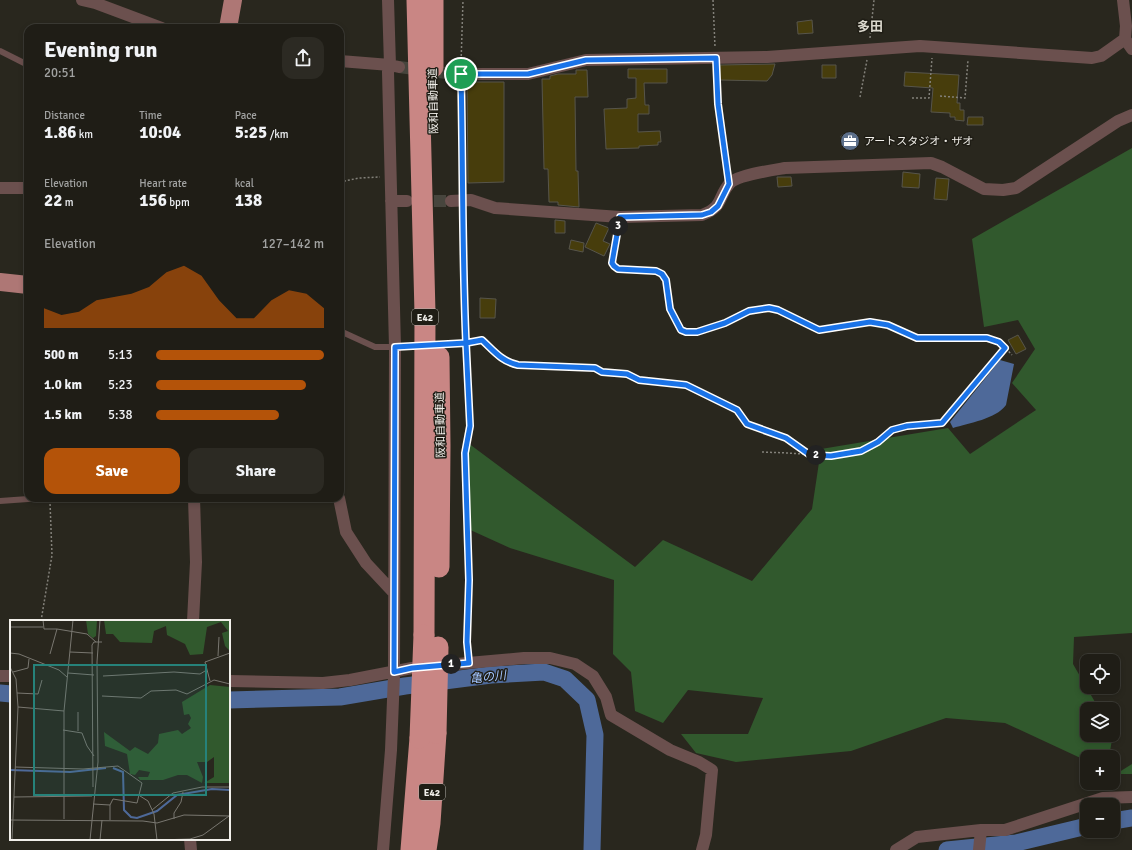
<!DOCTYPE html>
<html lang="en">
<head>
<meta charset="utf-8">
<style>
	:root { --surface:#1f1d16; --page:#2c2a23; --text:#f1f3f6; --muted:#a1a2a1; --line:#3c3b35; --accent:#b45309 }
	body { margin:0; font-family:Signika,"Noto Sans JP",sans-serif; background:var(--page); color:var(--text); height:100vh; display:flex; flex-direction:column; font-size:15px; white-space:nowrap }
	* { box-sizing:border-box; margin:0 }
	p { font-size:13px; color:var(--muted) }
	.icon { flex:none; width:22px; height:22px; fill:none; stroke:currentColor; stroke-width:2; stroke-linecap:round; stroke-linejoin:round }
	.map { position:relative; flex:1; overflow:hidden }
	.details { position:absolute; left:24px; top:24px; width:320px; height:478px; display:flex; flex-direction:column; background:var(--surface); border-radius:12px; box-shadow:0 2px 6px #0003,0 0 0 1px var(--line) }
	.details>* { flex:none }
	.fabs { position:absolute; left:1080px; top:654px; display:grid; gap:8px }
	.fabs a { display:grid; place-items:center; width:40px; height:40px; border-radius:8px; background:var(--surface); box-shadow:0 2px 6px #0003,0 0 0 1px var(--line); font-size:20px }
	.pin { position:absolute; display:grid; place-items:center; width:34px; height:34px; color:#fff; margin:-17px; border:2px solid #fff; border-radius:50%; box-shadow:0 1px 4px #0007 }
	.km { position:absolute; width:20px; height:20px; margin:-10px; border-radius:50%; background:#222; color:#fff; font-size:11px; line-height:20px; text-align:center }
	.round { display:grid; place-items:center; flex:none; width:42px; height:42px; border-radius:12px; background:var(--page) }
	.overview { display:flex; align-items:center; justify-content:space-between; height:68px; padding:0 20px }
	h1 { font-size:22px; font-weight:700; line-height:30px }
	.figures { display:grid; grid-template-columns:repeat(3,1fr); gap:6px; height:68px; padding:4px 20px }
	.figures div { display:grid; align-content:center }
	.figures b { font-size:17px; font-weight:700 }
	.figures small { font-size:11px; font-weight:400 }
	.figures p { font-size:11px }
	.chart { height:112px; padding:8px 20px }
	.chart p { display:flex; justify-content:space-between }
	.chart svg { width:100%; height:72px; margin-top:4px; fill:var(--accent); opacity:.7 }
	.cta { display:flex; gap:8px; margin-top:auto; padding:8px 20px }
	.cta a { flex:1; height:46px; border-radius:12px; background:var(--accent); color:#fff; font-size:16px; font-weight:700; line-height:46px; text-align:center }
	.cta a+a { background:var(--page); color:var(--text) }
	ul { padding:0 20px; list-style:none; font-size:13px }
	li { display:grid; grid-template-columns:64px 48px 1fr; align-items:center; height:30px }
	li i { height:10px; border-radius:5px; background:var(--accent) }
	.map>svg:first-child { display:block }
	.forest { fill:#31592d }
	.water { fill:#4e6999 }
	.lines { fill:none; stroke-linecap:round; stroke-linejoin:round }
	.river { stroke:#4e6999; stroke-width:17 }
	.building { fill:#473d0c; stroke:#57554b }
	.minor-tunnel { stroke:#47453d; stroke-width:12; stroke-dasharray:12 6; stroke-linecap:butt }
	.path { stroke:#83817a; stroke-width:1.5; stroke-dasharray:2 2; stroke-linecap:butt }
	.service { stroke:#6b504e; stroke-width:6 }
	.minor { stroke:#6b504e; stroke-width:12 }
	.primary { stroke:#ae7775; stroke-width:18 }
	.motorway { stroke:#c98684; stroke-width:21 }
	.motorway-bridge { stroke:#c98684; stroke-width:21 }
	.route-casing { stroke:#fff; stroke-width:8 }
	.route { stroke:#1a73e8; stroke-width:5 }
	.labels { text-anchor:middle; stroke-width:3; stroke-linejoin:round; paint-order:stroke }
	.shield { fill:#1f1d15; stroke:#b2b0aa; stroke-width:1 }
	.shield-label { font-size:10px; font-weight:bold; fill:#f1efea }
	.street-label { font-size:11px; fill:#f1efea; stroke:#1f1d15 }
	.poi-label { font-size:11px; fill:#f1efea; stroke:#1f1d15; text-anchor:start }
	.water-label { font-size:12px; font-style:italic; fill:#a3c5ff; stroke:#1f1d15 }
	.quarter-label { font-size:13px; font-weight:bold; fill:#dbd8cd; stroke:#1f1d15 }
	.inset-river { fill:none; stroke:#4e6999; stroke-width:2 }
	.inset-road { fill:none; stroke:#797770; stroke-width:1 }
	.view { fill:#26827a; fill-opacity:0.15; stroke:#26827a; stroke-width:2 }
	.inset-edge { fill:none; stroke:#f1efea; stroke-width:2 }
</style>
</head>
<body>
<div class="map">
<svg width="1132" height="850" viewBox="0 0 1132 850">
	<rect width="100%" height="100%" fill="#29271e"/>
	<path class="forest" d="M1132,148V633L1074,637L1073,664L1099,709H1087V735H1113V734L1109,757H1087V761L1005,723L946,718L851,751L736,762L696,753L681,734H748L763,698L688,690L663,723L635,711L631,672L613,654L614,580L510,548L466,528L464,440L635,567L663,540L752,581L812,509L821,449L948,428L970,454L1036,410L1012,383L1035,349L1018,320L984,327L972,239Z
		M1132,764V774H1116Z"/>
	<path class="water" d="M1000,360L1014,364L1006,405C996,419 969,423 953,428L950,422Z"/>
	<g class="lines">
		<path class="river" d="M0,693L11,694
			M229,700L340,697L405,686L491,675L544,672L565,679L587,700L595,735L592,850
			M1113,821L1132,818
			M947,850L1016,843L1087,826"/>
	</g>
	<path class="building" d="M812,20L813,33L798,34L797,22Z
		M775,64L772,75L767,81L720,80V65Z
		M822,65H836V78H822Z
		M628,69H667V83H644L645,105H649V114H638V132L660,131L661,142H658V145L639,146V148L606,149L604,109L627,108V99L636,98V78H628Z
		M576,70H587L588,97H575L576,171H578L579,207L558,205V202H549L548,169H544L542,79H550V76L558,74H576Z
		M905,72L959,75L957,103H960V110H964V121L955,120V117H950V113L931,112L933,88L904,86Z
		M467,82H504V182L468,183Z
		M968,117H983V125H967Z
		M841,136H856L857,146H842Z
		M903,172L920,174L919,188L902,187Z
		M777,177H791L792,186L778,187Z
		M936,178L949,179L947,200L934,199Z
		M555,220L565,221V233H555Z
		M596,223L609,228L603,241L610,244L604,256L585,247Z
		M571,240L584,243L583,252L569,249Z
		M480,298L496,299L495,318H480Z
		M1018,335L1026,349L1016,354L1008,340Z"/>
	<g class="lines">
		<path class="minor-tunnel" d="M399,67L453,74
			M416,201H451"/>
		<path class="path" d="M713,0L715,47
			M870,38L874,0
			M461,64L463,0
			M716,69L718,104L727,173
			M461,85L463,190
			M940,96L965,98L968,60
			M860,97L867,60
			M912,98H929L932,58
			M340,182L359,178L380,177
			M463,211V272L470,427L465,453L469,581L467,642L468,653
			M618,227L612,263L614,266L618,269L655,271L662,274L666,280L670,309L681,330L686,332H697L725,323L749,311L769,308L777,310L819,330L832,329L870,322L888,325L917,338H987L999,341L1012,355
			M447,344L466,343L482,340C494,351 501,361 518,365L595,368L602,372L627,374L639,380L686,385L737,410L747,424L786,438L810,455
			M762,452L788,453L831,456L861,451L878,442L892,430L907,426L942,423L1005,348
			M41,621L52,555L50,502"/>
		<path class="service" d="M0,51L28,65
			M340,331L375,347H395
			M0,501L42,498"/>
		<path class="minor" d="M82,0L95,3L162,28
			M1123,0L1126,26L1125,39L1132,49
			M340,61L390,65L399,67
			M453,74H528L586,60L767,57L920,46L1092,58L1101,56L1125,39
			M0,188H28
			M391,201H407
			M451,201L471,200L495,208L620,217L702,215C725,206 717,197 730,183C738,175 773,170 785,168L931,163L942,167L984,189L1003,190L1016,188L1118,121L1132,115
			M339,498L346,532L366,563L394,593
			M193,621L196,562L194,498
			M0,676H11
			M229,681L323,683L350,680L412,668L524,658H550L575,664L593,676L606,697L611,715L670,750L699,762L712,770L706,835L702,850
			M190,839L191,850
			M383,850L391,750L394,675L395,347L388,72L390,65L388,0
			M896,850L917,837L981,830H1005L1103,798L1132,797
			M979,850L981,830"/>
		<path class="primary" d="M228,28L233,0
			M0,282L28,285"/>
		<path class="motorway" d="M417,0L425,313L424,635
			M433,67V0
			M439,357L440,446L439,567
			M411,850L420,738
			M426,850L430,823L436,733"/>
		<path class="motorway-bridge" d="M436,733L438,647
			M420,738L424,635"/>
	</g>
	<g class="lines">
		<g class="route-casing">
			<path id="route" d="M461,74C463,163 462,253 466,343L395,347L394,672L412,668L469,663L467,642L469,580L465,453L470,426L466,343L482,340C494,351 501,361 518,365L595,368L602,372L627,374L639,380L686,385L737,410L747,424L786,438L810,455L831,456L861,451L878,442L892,430L907,426L942,423L1005,348L999,342L987,338H917L888,325L870,322L819,330L778,310L769,308L749,311L725,323L697,332H686L681,330L670,309L666,280L662,274L656,271L618,269L614,266L612,263L620,217L702,215L711,212L718,206L729,184L718,104L716,58L586,60L528,74H461"/>
		</g>
		<use href="#route" class="route"/>
	</g>
	<defs>
		<g id="office-disc" transform="scale(1)"><circle r="9.5" fill="#5c6f8a" stroke="#1f1d15"/><path d="M-6-3h4V-5.5h4V-3h4V5H-6ZM-1-4.5V-3h2v-1.5ZM-6 0V1H6V0Z" fill="#fff"/></g>
	</defs>
	<g fill-rule="evenodd">
		<use href="#office-disc" x="850" y="141"/>
	</g>
	<g class="labels">
		<g class="shield">
			<rect x="412" y="309" width="26" height="16" rx="3"/>
			<rect x="419" y="784" width="26" height="16" rx="3"/>
		</g>
		<g class="shield-label">
			<text x="425" y="321">E42</text>
			<text x="432" y="796">E42</text>
		</g>
		<g class="street-label">
			<text transform="translate(433 101) rotate(-91)" y="4">阪和自動車道</text>
			<text transform="translate(440 425) rotate(-91)" y="4">阪和自動車道</text>
		</g>
		<g class="poi-label">
			<text x="864" y="145">アートスタジオ・ザオ</text>
		</g>
		<g class="water-label">
			<text transform="translate(488 677) rotate(-6)" y="4">亀の川</text>
		</g>
		<g class="quarter-label">
			<text x="870" y="31">多田</text>
		</g>
	</g>
	<g transform="translate(10 620)">
		<rect width="220" height="220" fill="#29271e"/>
		<path d="M76,0H87L86,16L83,18L78,14ZM94,0H220V31L215,26L212,13L218,11L211,2L197,7L193,34L180,35L175,24L157,15L156,6L144,11L142,23L110,22L103,14H96ZM200,65L220,67V163H194L204,157V137L197,142H187L193,157L192,163L177,155H168L153,160H130L128,157H138L140,152L129,150L125,155L120,154L117,134L95,126L94,112L120,131L125,127L138,134L148,123L149,114L168,110L172,114L181,108L178,104L181,98L179,94L174,95L172,82Z" fill="#31592d"/>
		<path class="inset-river" d="M103,148L113,152L114,190L121,197L127,198L147,191L167,175L202,169L220,170M0,150L60,152L96,148"/>
		<path class="inset-road" d="M33,0L34,9H47L40,34M0,7H33M47,9L77,14L86,22M60,32L83,33M0,33L9,34L49,50L57,57M208,36L209,17M0,47L6,59L8,87L2,220M3,52L18,48L19,39M58,53L84,55M93,56L164,52L190,54L195,51M200,61L195,42L220,33M7,73L28,74L32,60M92,76L131,78L141,71L166,70L177,74L204,60L220,64M8,87L54,91L63,0M53,110L72,113L77,126L84,136M68,111V92M5,147L73,149L108,146L132,163L127,183L103,179L100,185L83,184M83,167L82,25L84,22H92M130,176L138,181L144,194L147,220M4,177L82,176M100,185V200M142,190L163,173L192,167H220M54,199V91M164,199V193L171,182L173,172M0,200L133,201L147,203L174,195L220,196M80,220L88,142L87,42L90,0M90,220L92,200M149,220L180,219L193,215L219,196"/>
		<path class="view" d="M24,45H196V175H24Z"/>
		<rect width="220" height="220" class="inset-edge"/>
	</g>
</svg>
<div class="fabs">
<a><svg class="icon" aria-label="locate" viewBox="0 0 24 24"><circle cx="12" cy="12" r="6"/><path d="M12 2v4M12 18v4M2 12h4M18 12h4"/></svg></a>
<a><svg class="icon" aria-label="layers" viewBox="0 0 24 24"><path d="M12 4l9 5-9 5-9-5zM3 14l9 5 9-5"/></svg></a>
<a>+</a>
<a>−</a>
</div>
<div class="pin" style="left:461px;top:74px;background:#1e9e55"><svg class="icon" aria-label="arrive" viewBox="0 0 24 24"><path d="M6 21V4h12l-3 4 3 4H6"/></svg></div>
<b class="km" style="left:451px;top:664px">1</b>
<b class="km" style="left:816px;top:455px">2</b>
<b class="km" style="left:618px;top:226px">3</b>
<section class="details">
<div class="overview"><div><h1>Evening run</h1><p>20:51</p></div><a class="round"><svg class="icon" aria-label="share" viewBox="0 0 24 24"><path d="M12 15V3M7 8l5-5 5 5M5 13v7h14v-7"/></svg></a></div>
<div class="figures">
<div><p>Distance</p><b>1.86<small> km</small></b></div>
<div><p>Time</p><b>10:04</b></div>
<div><p>Pace</p><b>5:25<small> /km</small></b></div>
</div>
<div class="figures">
<div><p>Elevation</p><b>22<small> m</small></b></div>
<div><p>Heart rate</p><b>156<small> bpm</small></b></div>
<div><p>kcal</p><b>138</b></div>
</div>
<div class="chart"><p><span>Elevation</span>127–142 m</p>
<svg viewBox="0 0 160 44" preserveAspectRatio="none"><path d="M0 44V32L10 36L20 34L30 27L40 25L50 23L60 19L70 10L80 6L90 12L100 27L110 38L120 38L130 27L140 21L150 23L160 32V44z"/></svg>
</div>
<ul>
<li><b>500 m</b>5:13<i style="width:100%"></i></li>
<li><b>1.0 km</b>5:23<i style="width:89%"></i></li>
<li><b>1.5 km</b>5:38<i style="width:73%"></i></li>
</ul>
<div class="cta"><a>Save</a><a>Share</a></div>
</section>
</div>
</body>
</html>
